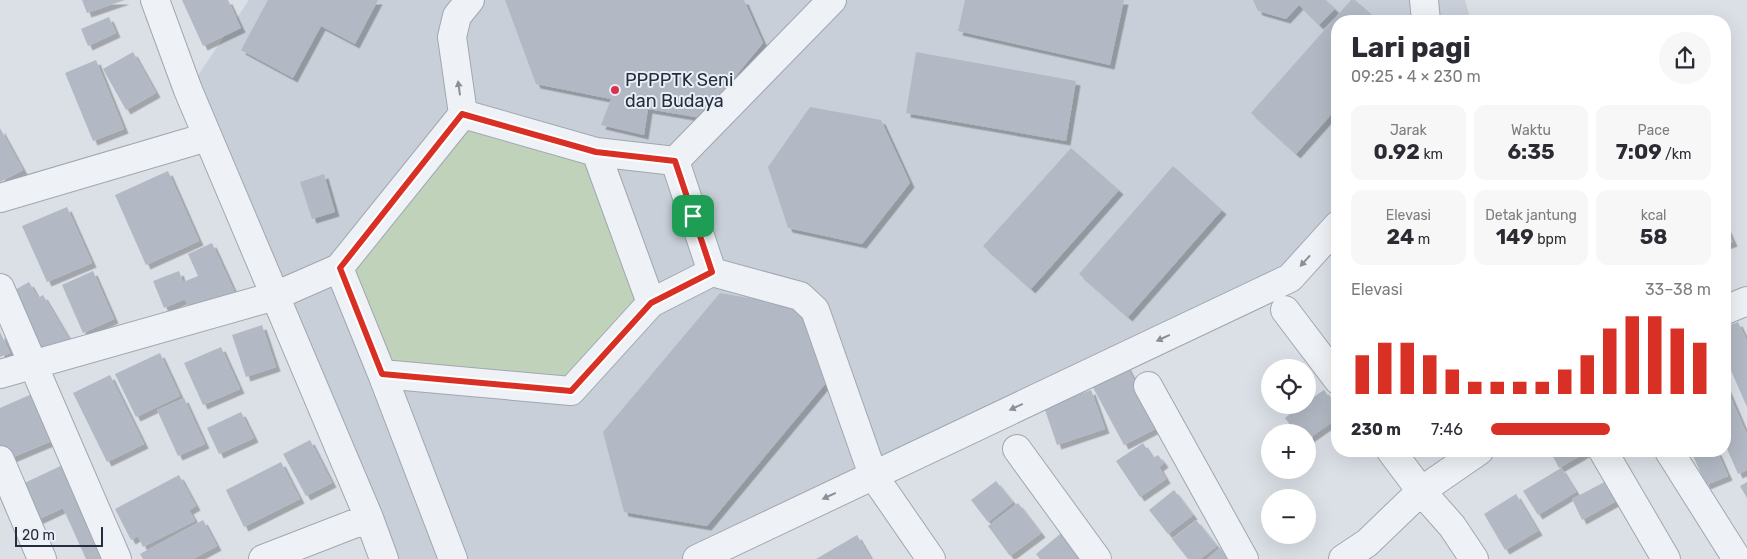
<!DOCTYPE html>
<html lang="id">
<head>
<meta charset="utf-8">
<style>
	:root { --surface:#fff; --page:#f7f7f7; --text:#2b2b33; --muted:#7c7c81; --accent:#d93025 }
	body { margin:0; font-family:Rubik,sans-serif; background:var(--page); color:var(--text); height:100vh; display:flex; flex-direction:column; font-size:19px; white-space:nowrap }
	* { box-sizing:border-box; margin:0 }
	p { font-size:16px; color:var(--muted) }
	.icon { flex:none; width:28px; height:28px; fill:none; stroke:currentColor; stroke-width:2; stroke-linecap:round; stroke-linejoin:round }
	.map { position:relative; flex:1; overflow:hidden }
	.drawer { position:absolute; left:1331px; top:15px; width:400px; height:442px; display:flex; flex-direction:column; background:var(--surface); border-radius:20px; box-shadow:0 5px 20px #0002 }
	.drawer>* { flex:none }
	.buttons { position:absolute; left:1261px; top:359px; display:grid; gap:10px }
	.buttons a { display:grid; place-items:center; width:55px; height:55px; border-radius:50%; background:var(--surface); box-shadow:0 5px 20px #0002; font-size:25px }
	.scale { position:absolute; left:15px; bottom:12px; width:88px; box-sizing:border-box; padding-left:5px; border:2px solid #242e3f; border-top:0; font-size:14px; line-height:18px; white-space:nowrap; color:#242e3f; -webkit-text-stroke:4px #eaeff5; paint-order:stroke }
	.pin { position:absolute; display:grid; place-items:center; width:42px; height:42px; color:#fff; margin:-21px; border-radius:10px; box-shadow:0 2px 8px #0006 }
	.round { display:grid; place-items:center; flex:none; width:52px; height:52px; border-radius:26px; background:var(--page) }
	.overview { display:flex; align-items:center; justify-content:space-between; height:85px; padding:0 20px }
	h1 { font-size:28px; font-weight:700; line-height:38px }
	.metrics { display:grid; grid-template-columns:repeat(3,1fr); gap:8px; height:85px; padding:5px 20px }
	.metrics div { display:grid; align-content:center; border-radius:12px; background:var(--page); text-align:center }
	.metrics b { font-size:21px; font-weight:700 }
	.metrics small { font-size:14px; font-weight:400 }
	.metrics p { font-size:14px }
	.chart { height:140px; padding:10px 20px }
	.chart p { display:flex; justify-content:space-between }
	.chart svg { width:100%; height:90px; margin-top:5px; stroke:var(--accent); stroke-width:6 }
	ul { padding:0 20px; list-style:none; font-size:16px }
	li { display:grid; grid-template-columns:80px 60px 1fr; align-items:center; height:38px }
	li i { height:12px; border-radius:6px; background:var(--accent) }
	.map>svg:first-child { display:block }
	.built { fill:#c9cfd9 }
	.green { fill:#c1d2bb }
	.building { fill:#b2b9c4; filter:url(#shadow) }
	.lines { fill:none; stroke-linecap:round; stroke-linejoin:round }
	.street-casing { stroke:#a0a7b1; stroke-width:30 }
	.street { stroke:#eef1f5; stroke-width:28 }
	.oneway { fill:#89909a }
	.route-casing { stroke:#fff; stroke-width:10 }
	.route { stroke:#d93025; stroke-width:6 }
	.poi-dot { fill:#db314e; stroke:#eaeff5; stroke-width:2 }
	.labels { text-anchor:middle; stroke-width:4; stroke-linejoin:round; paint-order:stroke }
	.poi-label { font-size:18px; fill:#242e3f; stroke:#eaeff5; text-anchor:start }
</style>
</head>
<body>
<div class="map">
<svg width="1747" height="559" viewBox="0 0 1747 559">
	<defs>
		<filter id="shadow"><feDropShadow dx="4.5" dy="4.5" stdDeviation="0" flood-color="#0004"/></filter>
	</defs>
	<rect width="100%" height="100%" fill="#dbe0e7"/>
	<path class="built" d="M249,0H1465L1471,21H1338L1337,233L1290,278L697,559H384L188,90Z"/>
	<path class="green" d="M463,114L596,152L651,303L571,391L382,374L339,268Z"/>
	<path class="building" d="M82,0H125L87,13Z
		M182,0H228L241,28L203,46Z
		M268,0H378L355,44L321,26L293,78L241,50Z
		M505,0H744L763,43L701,118L648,109L644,135L601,125L611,99L536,84Z
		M965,0H1124L1110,65L958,31Z
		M1253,0H1326L1335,9L1319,25L1299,5L1286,19L1258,11Z
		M1351,0H1355L1379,21H1338V107L1296,154L1251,113Z
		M109,17L116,33L88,46L81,29Z
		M133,52L156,93L126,110L103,69Z
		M916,52L1076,81L1066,141L906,113Z
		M96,60L124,129L93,141L65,73Z
		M810,107L881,120L910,183L862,244L788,228L768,167Z
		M0,128L23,170L0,182Z
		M1071,148L1119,190L1031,289L983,246Z
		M1173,166L1222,210L1128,317L1079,274Z
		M168,171L199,241L146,265L115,195Z
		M324,174L335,212L312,219L300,182Z
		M67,207L92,263L47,282L22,226Z
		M1725,224L1733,242L1725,245Z
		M212,243L235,293L191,313L185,299L164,308L153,281L179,271L183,282L198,276L188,254Z
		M93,271L114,319L83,333L62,285Z
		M29,282L38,298L43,295L69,339L40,356L4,296Z
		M720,293L801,307L826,383L707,526L624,512L603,432Z
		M1738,322L1747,341V407L1725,357V327Z
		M262,325L276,367L246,377L232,335Z
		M0,332L10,353L0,357Z
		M221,347L240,389L203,405L184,363Z
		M160,353L180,396L136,417L115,374Z
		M1125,363L1159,427L1124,445L1090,382Z
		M110,375L144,444L107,462L73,393Z
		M1725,384L1747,435V470L1738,474L1725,444Z
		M1091,390L1105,429L1057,445L1044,407Z
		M1324,390L1338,410V418L1308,439V432H1295L1285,418L1302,405H1308V401Z
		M34,393L54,440L4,461L0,451V408Z
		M184,398L205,444L178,456L157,410Z
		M241,412L254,438L219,454L207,428Z
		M310,440L332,483L306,496L283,454Z
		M1143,443L1153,458L1158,455L1164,463L1159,467L1166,479L1140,497L1116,461Z
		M1550,451H1585V453L1559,468Z
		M1691,451H1717L1728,476L1706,485Z
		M69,462L114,559H86L63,508L33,522L16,487Z
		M281,462L300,499L244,527L226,490Z
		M1561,468L1576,492L1538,515L1523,491Z
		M179,475L196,506L189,510L195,521L143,547L138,536L131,540L115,509Z
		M1612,478L1622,498L1582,520L1572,499Z
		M996,481L1013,502L988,522L971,500Z
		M1747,482V498L1740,486Z
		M1174,490L1193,515L1168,534L1149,510Z
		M1516,494L1538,531L1505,550L1484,514Z
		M1018,503L1041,533L1010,556L988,526Z
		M203,520L217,546L193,559H143L140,554Z
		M1196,520L1217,546L1200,559H1188L1172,539Z
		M1071,525L1099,559H1040L1036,554Z
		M857,535L871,559H816Z
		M1220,548L1228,559H1207Z"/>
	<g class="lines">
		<g class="street-casing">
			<path id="street" d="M155,0L188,90L369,518L384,559
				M1424,0L1426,21
				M596,152L675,161
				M675,161L712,272L800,296L815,310L873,475L931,559
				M675,161L832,0
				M0,198L207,137
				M339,268L382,374L571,391L651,303L596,152L463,114
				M0,288L117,559
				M651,303L712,272
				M1285,310L1338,380
				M1725,310L1747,301
				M0,374L275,296L339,268L463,114L452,37L457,16L470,0
				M382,374L453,559
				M1148,386L1244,559
				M1017,449L1097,559
				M1603,451L1666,559
				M1669,451L1737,559
				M0,460L42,559
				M263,559L369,518
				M697,559L1290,278L1338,225
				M1343,559L1367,543L1421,491L1391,451
				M1474,559L1452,526L1421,491L1479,451"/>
		</g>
		<use href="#street" class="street"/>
	</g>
	<defs><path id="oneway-solid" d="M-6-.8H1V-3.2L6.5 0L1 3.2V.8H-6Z" transform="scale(1.25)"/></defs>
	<g class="oneway">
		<use href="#oneway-solid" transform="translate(459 88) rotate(-98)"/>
		<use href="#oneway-solid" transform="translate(1305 261) rotate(132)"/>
		<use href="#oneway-solid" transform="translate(1163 338) rotate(155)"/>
		<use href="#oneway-solid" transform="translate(1016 407) rotate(155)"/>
		<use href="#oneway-solid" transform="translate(829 496) rotate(155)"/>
	</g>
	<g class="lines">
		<g class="route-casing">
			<path id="route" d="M462,114L596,152L675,161L712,272L651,303L571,391L382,374L340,268Z"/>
		</g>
		<use href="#route" class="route"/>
	</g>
	<circle class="poi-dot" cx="615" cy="90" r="5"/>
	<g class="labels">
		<g class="poi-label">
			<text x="625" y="86">PPPPTK Seni<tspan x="625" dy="21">dan Budaya</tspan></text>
		</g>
	</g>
</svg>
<div class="buttons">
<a><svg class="icon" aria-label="locate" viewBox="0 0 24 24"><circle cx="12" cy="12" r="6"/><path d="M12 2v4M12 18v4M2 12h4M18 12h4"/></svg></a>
<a>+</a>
<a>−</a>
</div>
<div class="scale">20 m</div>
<div class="pin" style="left:693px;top:216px;background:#1e9e55"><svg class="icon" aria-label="arrive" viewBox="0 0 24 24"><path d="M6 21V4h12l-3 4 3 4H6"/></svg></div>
<section class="drawer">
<div class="overview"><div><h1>Lari pagi</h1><p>09:25 · 4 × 230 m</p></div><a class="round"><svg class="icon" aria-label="share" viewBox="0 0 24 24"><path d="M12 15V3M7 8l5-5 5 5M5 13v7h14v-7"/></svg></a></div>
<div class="metrics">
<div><p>Jarak</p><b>0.92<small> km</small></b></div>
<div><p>Waktu</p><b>6:35</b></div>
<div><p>Pace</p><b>7:09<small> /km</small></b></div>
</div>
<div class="metrics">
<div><p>Elevasi</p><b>24<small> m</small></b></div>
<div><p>Detak jantung</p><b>149<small> bpm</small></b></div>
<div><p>kcal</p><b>58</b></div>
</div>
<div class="chart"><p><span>Elevasi</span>33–38 m</p>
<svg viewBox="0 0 160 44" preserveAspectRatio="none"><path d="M5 44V25M15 44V19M25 44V19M35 44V25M45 44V32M55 44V38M65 44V38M75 44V38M85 44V38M95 44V32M105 44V25M115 44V12M125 44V6M135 44V6M145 44V12M155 44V19"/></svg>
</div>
<ul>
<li><b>230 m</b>7:46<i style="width:54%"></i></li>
</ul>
</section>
</div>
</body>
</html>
